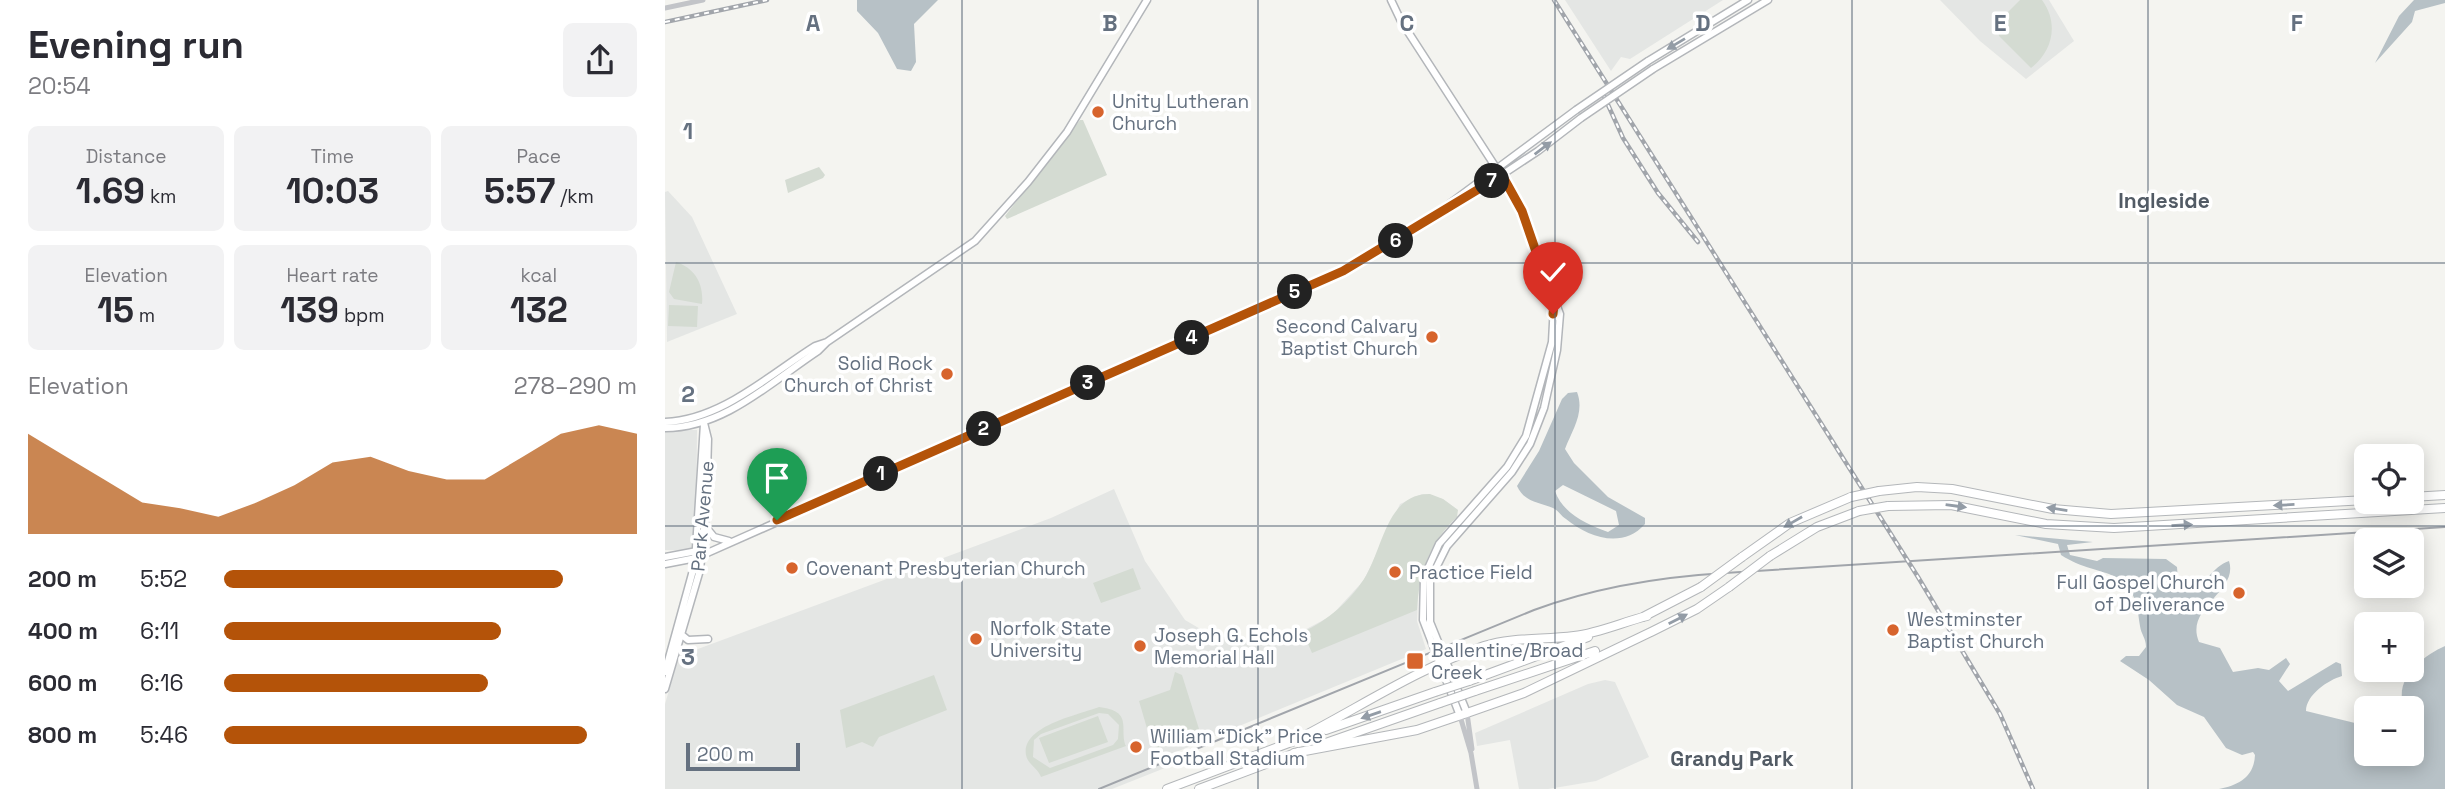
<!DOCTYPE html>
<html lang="en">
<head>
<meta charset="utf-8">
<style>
	:root { --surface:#fff; --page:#f2f2f3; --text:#2b2b33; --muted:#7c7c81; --accent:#b45309 }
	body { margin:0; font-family:"Space Grotesk",sans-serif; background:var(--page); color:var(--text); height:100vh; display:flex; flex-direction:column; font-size:26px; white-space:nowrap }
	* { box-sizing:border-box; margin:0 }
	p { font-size:23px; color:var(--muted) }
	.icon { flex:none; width:38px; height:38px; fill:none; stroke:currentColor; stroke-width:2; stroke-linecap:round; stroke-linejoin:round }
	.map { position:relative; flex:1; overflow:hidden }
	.panel { display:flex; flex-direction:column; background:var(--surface); width:665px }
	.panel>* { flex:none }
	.tools { position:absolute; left:1689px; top:444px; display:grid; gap:14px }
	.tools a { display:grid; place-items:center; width:70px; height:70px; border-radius:10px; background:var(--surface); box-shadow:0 4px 18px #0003; font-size:35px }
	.scale { position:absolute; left:21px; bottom:18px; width:114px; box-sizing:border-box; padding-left:7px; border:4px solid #657180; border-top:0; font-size:19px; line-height:24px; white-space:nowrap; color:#657180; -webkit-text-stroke:5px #fff; paint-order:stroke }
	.pin { position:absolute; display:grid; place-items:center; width:60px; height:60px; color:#fff; margin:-72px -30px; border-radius:50% 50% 50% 0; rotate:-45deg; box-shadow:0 0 7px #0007 }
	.pin .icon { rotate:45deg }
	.km { position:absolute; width:35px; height:35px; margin:-18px; border-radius:50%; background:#222; color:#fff; font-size:19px; line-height:35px; text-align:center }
	.round { display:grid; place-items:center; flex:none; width:74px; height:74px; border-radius:10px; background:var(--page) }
	.head { display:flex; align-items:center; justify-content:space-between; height:119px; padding:0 28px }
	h1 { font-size:38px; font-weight:600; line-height:52px }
	.metrics { display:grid; grid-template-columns:repeat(3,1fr); gap:10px; height:119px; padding:7px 28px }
	.metrics div { display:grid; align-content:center; border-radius:10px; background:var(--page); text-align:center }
	.metrics b { font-size:35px; font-weight:600 }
	.metrics small { font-size:19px; font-weight:400 }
	.metrics p { font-size:19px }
	.chart { height:196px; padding:14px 28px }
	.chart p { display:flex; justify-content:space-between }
	.chart svg { width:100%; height:126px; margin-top:7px; fill:var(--accent); opacity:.7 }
	ul { padding:0 28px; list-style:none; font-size:23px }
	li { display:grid; grid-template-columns:112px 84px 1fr; align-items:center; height:52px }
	li i { height:18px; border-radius:9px; background:var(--accent) }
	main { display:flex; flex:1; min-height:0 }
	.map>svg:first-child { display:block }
	.built { fill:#e4e6e4 }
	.green { fill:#d4dbd2; fill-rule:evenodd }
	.water { fill:#b7c1c6; fill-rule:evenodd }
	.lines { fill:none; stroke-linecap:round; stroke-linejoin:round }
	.major-casing { stroke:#b3b6ba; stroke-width:9 }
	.highway-casing { stroke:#b4b7ba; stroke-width:10 }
	.minor { stroke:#c2c4c8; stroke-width:5 }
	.major { stroke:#fff; stroke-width:6 }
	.highway { stroke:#fff; stroke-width:8 }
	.tram { stroke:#a1a5ab; stroke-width:2 }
	.rail-casing { stroke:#a1a5ab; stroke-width:4.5 }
	.rail { stroke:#fff; stroke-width:2; stroke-dasharray:5; stroke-linecap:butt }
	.major-bridge-casing { stroke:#b3b6ba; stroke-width:9; stroke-linecap:butt }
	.highway-bridge-casing { stroke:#b4b7ba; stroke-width:10; stroke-linecap:butt }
	.major-bridge { stroke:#fff; stroke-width:6 }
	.highway-bridge { stroke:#fff; stroke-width:8 }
	.oneway { fill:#939ca6 }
	.route-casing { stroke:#fff; stroke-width:14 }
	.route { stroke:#b45309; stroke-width:9 }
	.grid { fill:none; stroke:#657180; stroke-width:2; stroke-opacity:0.55 }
	.poi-dot { fill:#d7642d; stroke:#fff; stroke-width:2.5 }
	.labels { text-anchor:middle; stroke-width:7; stroke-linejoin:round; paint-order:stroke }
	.poi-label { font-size:19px; fill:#657180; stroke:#fff; text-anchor:start }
	.street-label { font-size:19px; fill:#657180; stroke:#fff }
	.neighbourhood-label { font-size:21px; font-weight:bold; fill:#525b65; stroke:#fff }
	.grid-label { font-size:23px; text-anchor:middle; font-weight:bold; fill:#657180; stroke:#fff; stroke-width:7; stroke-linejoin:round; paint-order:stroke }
</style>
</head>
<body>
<main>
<section class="panel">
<div class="head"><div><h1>Evening run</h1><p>20:54</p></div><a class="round"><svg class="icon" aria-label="share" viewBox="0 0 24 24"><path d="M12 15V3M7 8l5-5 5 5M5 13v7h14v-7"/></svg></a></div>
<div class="metrics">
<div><p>Distance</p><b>1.69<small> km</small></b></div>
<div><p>Time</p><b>10:03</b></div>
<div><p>Pace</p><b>5:57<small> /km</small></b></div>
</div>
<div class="metrics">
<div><p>Elevation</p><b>15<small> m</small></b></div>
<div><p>Heart rate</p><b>139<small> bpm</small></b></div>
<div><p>kcal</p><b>132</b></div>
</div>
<div class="chart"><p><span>Elevation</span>278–290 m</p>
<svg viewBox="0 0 160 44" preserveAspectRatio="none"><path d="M0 44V9L10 17L20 25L30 33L40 35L50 38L60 33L70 27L80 19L90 17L100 22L110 25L120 25L130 17L140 9L150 6L160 9V44z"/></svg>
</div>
<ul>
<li><b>200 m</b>5:52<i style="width:82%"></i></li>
<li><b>400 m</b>6:11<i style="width:67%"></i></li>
<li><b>600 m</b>6:16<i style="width:64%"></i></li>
<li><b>800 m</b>5:46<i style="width:88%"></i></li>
</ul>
</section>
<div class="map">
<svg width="1780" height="789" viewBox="0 0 1780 789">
	<rect width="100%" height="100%" fill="#f4f4f0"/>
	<path class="built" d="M900,0H1058L965,59L956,57L946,71Z
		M1275,0H1384L1409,41L1361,79L1315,41Z
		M3,191L27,217L72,314L2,342L0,192Z
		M0,430H32L31,551L0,550Z
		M449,489L480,561L520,620L544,634L588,642L630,635L666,616L699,580L735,504L757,494L778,499L793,510L768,546L754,579L752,621L761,649L487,762L488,765L512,755L515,762L447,789H0V704L14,656L386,518Z
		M940,680L950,682L984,757L931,781L883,789H854L845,740L812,746L810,733L923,684Z"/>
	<path class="green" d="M1355,0H1377C1394,23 1388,51 1366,68L1334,36L1332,23Z
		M415,120H418L442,175L342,219L340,216Z
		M154,167L160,175L158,178L123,193L120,180Z
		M11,262C30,268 39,284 37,304L9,299L4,292Z
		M4,305L33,306L32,327L3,326Z
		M765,494L778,499L793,510L792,517C764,543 754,573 752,610L647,653L638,632C663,620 684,602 699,579C718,550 721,493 765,494Z
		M468,568L476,589L436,603L428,583Z
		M510,672L517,675L534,729L530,736L492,748L486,742L474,701L505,690Z
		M269,675L282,710L214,737L208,747L197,742L181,748L175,710Z
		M434,707C469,711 454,729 461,746L376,777C373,768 363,765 361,755C356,726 413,715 434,707ZM434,713L443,714L454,725L453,739L448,745L385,768L368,757L369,740L376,734Z
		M433,716L443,742L384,763L374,738Z"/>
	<path class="water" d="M192,0H273L249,24L251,62L246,71L232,69L213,33L192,11Z
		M1749,0H1780V3L1750,11L1747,22L1710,63L1734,16Z
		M912,392C920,413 907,430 900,449L909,463L943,497L980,518V524C958,549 924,538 901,519C896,516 894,511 888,508C874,502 859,502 852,486L874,451L897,399L903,393ZM898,485L951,511L954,525L943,532C923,525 897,513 890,491Z
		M1350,535L1428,542L1402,545L1405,555L1432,561L1438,558L1501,559L1512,567L1513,580L1523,589C1544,584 1546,567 1564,561C1574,592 1519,607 1534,642L1555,648L1568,672L1593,668L1604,670L1621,658L1625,664L1614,681L1623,691L1671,662L1676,664L1677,676C1663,680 1641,695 1641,711L1694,724L1697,734L1701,733V754H1746L1748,713L1737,699C1734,674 1760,655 1780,646V789H1554C1574,785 1589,777 1590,755L1588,752L1577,755L1561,748L1539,717L1512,705L1484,680L1455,661L1461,656H1474L1481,647C1481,638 1476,634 1475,626C1469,561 1439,582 1396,555L1393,544Z"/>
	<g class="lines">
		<g class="major-casing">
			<path id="major" d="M726,0L736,21L850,197L895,314L892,350L879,408L865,444L847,472L782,546L765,580V622L802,713
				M983,61L1083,0
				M988,69L1103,0
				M776,210L911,110
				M0,422C56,420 104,375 150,346L162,342L310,241L363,182L402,132L482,0
				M0,428C59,428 106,382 153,351L162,342
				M40,526L49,537L64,541
				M0,557L32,551
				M0,564L31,558L678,271L808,194L873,151L916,118
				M17,635L23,640L43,639
				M0,672L30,563L39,424
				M0,689L35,570L41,510L43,439L39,423
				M795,716L758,620L759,577L774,544L842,467L861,436L887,342L889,304"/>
		</g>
		<g class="highway-casing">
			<path id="highway" d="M1214,491L1252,487L1287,489L1388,509L1446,514L1701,500
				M1746,497L1780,495
				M1223,506L1286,505L1381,524L1449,528L1780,508
				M1105,556L1152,527L1194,511
				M1077,557L1125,523L1186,497
				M978,617L1036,587
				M986,632L1032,609L1064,587
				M804,681L923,637
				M810,691L930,651
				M661,730L770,692
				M627,742C691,710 750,669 819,646C848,637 879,640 909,636C934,633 958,622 982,616
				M655,745L775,703
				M629,753L752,730L802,713L859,693L988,631
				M502,789L629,741
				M534,789L633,752"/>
		</g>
		<path class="minor" d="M0,8L38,0
			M802,713L807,749
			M795,716L806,753L812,789"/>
		<use href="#major" class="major"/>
		<use href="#highway" class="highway"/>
		<path class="tram" d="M434,789L869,610C931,587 994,577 1060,573L1780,527"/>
		<g class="rail-casing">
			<path id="rail" d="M889,0L1253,577L1335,714L1368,789
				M0,22L102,0
				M939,96L958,138L993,193L1033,242"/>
		</g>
		<use href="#rail" class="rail"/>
		<g class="major-bridge-casing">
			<path id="major-bridge" d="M911,110L983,61
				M916,118L988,69"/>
		</g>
		<g class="highway-bridge-casing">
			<path id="highway-bridge" d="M1186,497L1214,491
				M1194,511L1223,506
				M1036,587L1077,557
				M1064,587L1105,556
				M770,692L804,681
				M775,703L810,691"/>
		</g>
		<use href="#major-bridge" class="major-bridge"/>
		<use href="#highway-bridge" class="highway-bridge"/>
	</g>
	<defs><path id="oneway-solid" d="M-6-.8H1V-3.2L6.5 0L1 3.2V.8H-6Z" transform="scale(1.75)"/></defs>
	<g class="oneway">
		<use href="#oneway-solid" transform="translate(1011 44) rotate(149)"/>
		<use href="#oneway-solid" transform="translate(878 148) rotate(-37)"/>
		<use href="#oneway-solid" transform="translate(1619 505) rotate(177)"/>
		<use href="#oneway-solid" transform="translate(1291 506) rotate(8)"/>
		<use href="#oneway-solid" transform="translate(1392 509) rotate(-171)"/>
		<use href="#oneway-solid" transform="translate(1128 522) rotate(150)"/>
		<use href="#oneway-solid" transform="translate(1517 525) rotate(-3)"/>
		<use href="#oneway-solid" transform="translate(1013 619) rotate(-27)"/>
		<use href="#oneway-solid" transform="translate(706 715) rotate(161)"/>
	</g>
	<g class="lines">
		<g class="route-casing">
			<path id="route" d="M112,520L678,271L837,175L857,211L889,304L888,314"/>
		</g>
		<use href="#route" class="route"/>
	</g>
	<path class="grid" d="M297,0V789M593,0V789M890,0V789M1187,0V789M1483,0V789M0,263H1780M0,526H1780"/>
	<g class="poi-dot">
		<circle cx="433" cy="112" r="7"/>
		<circle cx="767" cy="337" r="7"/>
		<circle cx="282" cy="374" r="7"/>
		<circle cx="127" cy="568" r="7"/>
		<circle cx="730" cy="572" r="7"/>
		<circle cx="1574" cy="593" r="7"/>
		<circle cx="1228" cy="630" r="7"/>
		<circle cx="311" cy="639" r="7"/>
		<circle cx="475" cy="646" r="7"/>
		<rect x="741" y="652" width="18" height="18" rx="3.5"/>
		<circle cx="471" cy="747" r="7"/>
	</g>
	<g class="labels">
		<g class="poi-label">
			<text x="447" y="108">Unity Lutheran<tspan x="447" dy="22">Church</tspan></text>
			<text x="753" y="333" text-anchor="end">Second Calvary<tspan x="753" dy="22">Baptist Church</tspan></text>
			<text x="268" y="370" text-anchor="end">Solid Rock<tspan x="268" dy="22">Church of Christ</tspan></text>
			<text x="141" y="575">Covenant Presbyterian Church</text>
			<text x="744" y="579">Practice Field</text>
			<text x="1560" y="589" text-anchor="end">Full Gospel Church<tspan x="1560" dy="22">of Deliverance</tspan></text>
			<text x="1242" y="626">Westminster<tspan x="1242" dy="22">Baptist Church</tspan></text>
			<text x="325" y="635">Norfolk State<tspan x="325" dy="22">University</tspan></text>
			<text x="489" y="642">Joseph G. Echols<tspan x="489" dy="22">Memorial Hall</tspan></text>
			<text x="766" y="657">Ballentine/Broad<tspan x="766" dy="22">Creek</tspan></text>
			<text x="485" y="743">William “Dick” Price<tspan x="485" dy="22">Football Stadium</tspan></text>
		</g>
		<g class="street-label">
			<text transform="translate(37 516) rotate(-85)" y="7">Park Avenue</text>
		</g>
		<g class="neighbourhood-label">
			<text x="1499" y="208">Ingleside</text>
			<text x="1067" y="766">Grandy Park</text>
		</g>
	</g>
	<g class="grid-label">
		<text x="148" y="31">A</text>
		<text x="445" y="31">B</text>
		<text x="742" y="31">C</text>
		<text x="1038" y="31">D</text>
		<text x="1335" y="31">E</text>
		<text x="1632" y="31">F</text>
		<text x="23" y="139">1</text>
		<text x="23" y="402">2</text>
		<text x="23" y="665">3</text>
	</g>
</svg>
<div class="tools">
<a><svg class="icon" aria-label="locate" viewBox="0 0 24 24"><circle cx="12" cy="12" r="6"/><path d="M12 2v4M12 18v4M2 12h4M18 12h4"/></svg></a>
<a><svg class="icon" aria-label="layers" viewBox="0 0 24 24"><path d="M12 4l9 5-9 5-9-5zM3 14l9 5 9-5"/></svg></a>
<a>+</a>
<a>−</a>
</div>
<div class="scale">200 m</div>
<div class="pin" style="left:112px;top:520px;background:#1e9e55"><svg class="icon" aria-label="arrive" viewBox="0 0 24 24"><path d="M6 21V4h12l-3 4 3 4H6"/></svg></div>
<div class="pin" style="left:888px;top:314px;background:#d93025"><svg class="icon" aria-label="check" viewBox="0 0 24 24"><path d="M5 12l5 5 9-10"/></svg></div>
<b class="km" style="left:216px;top:474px">1</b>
<b class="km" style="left:319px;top:429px">2</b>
<b class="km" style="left:423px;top:383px">3</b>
<b class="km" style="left:527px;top:338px">4</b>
<b class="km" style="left:630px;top:292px">5</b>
<b class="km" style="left:731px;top:241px">6</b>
<b class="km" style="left:827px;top:181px">7</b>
</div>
</main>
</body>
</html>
